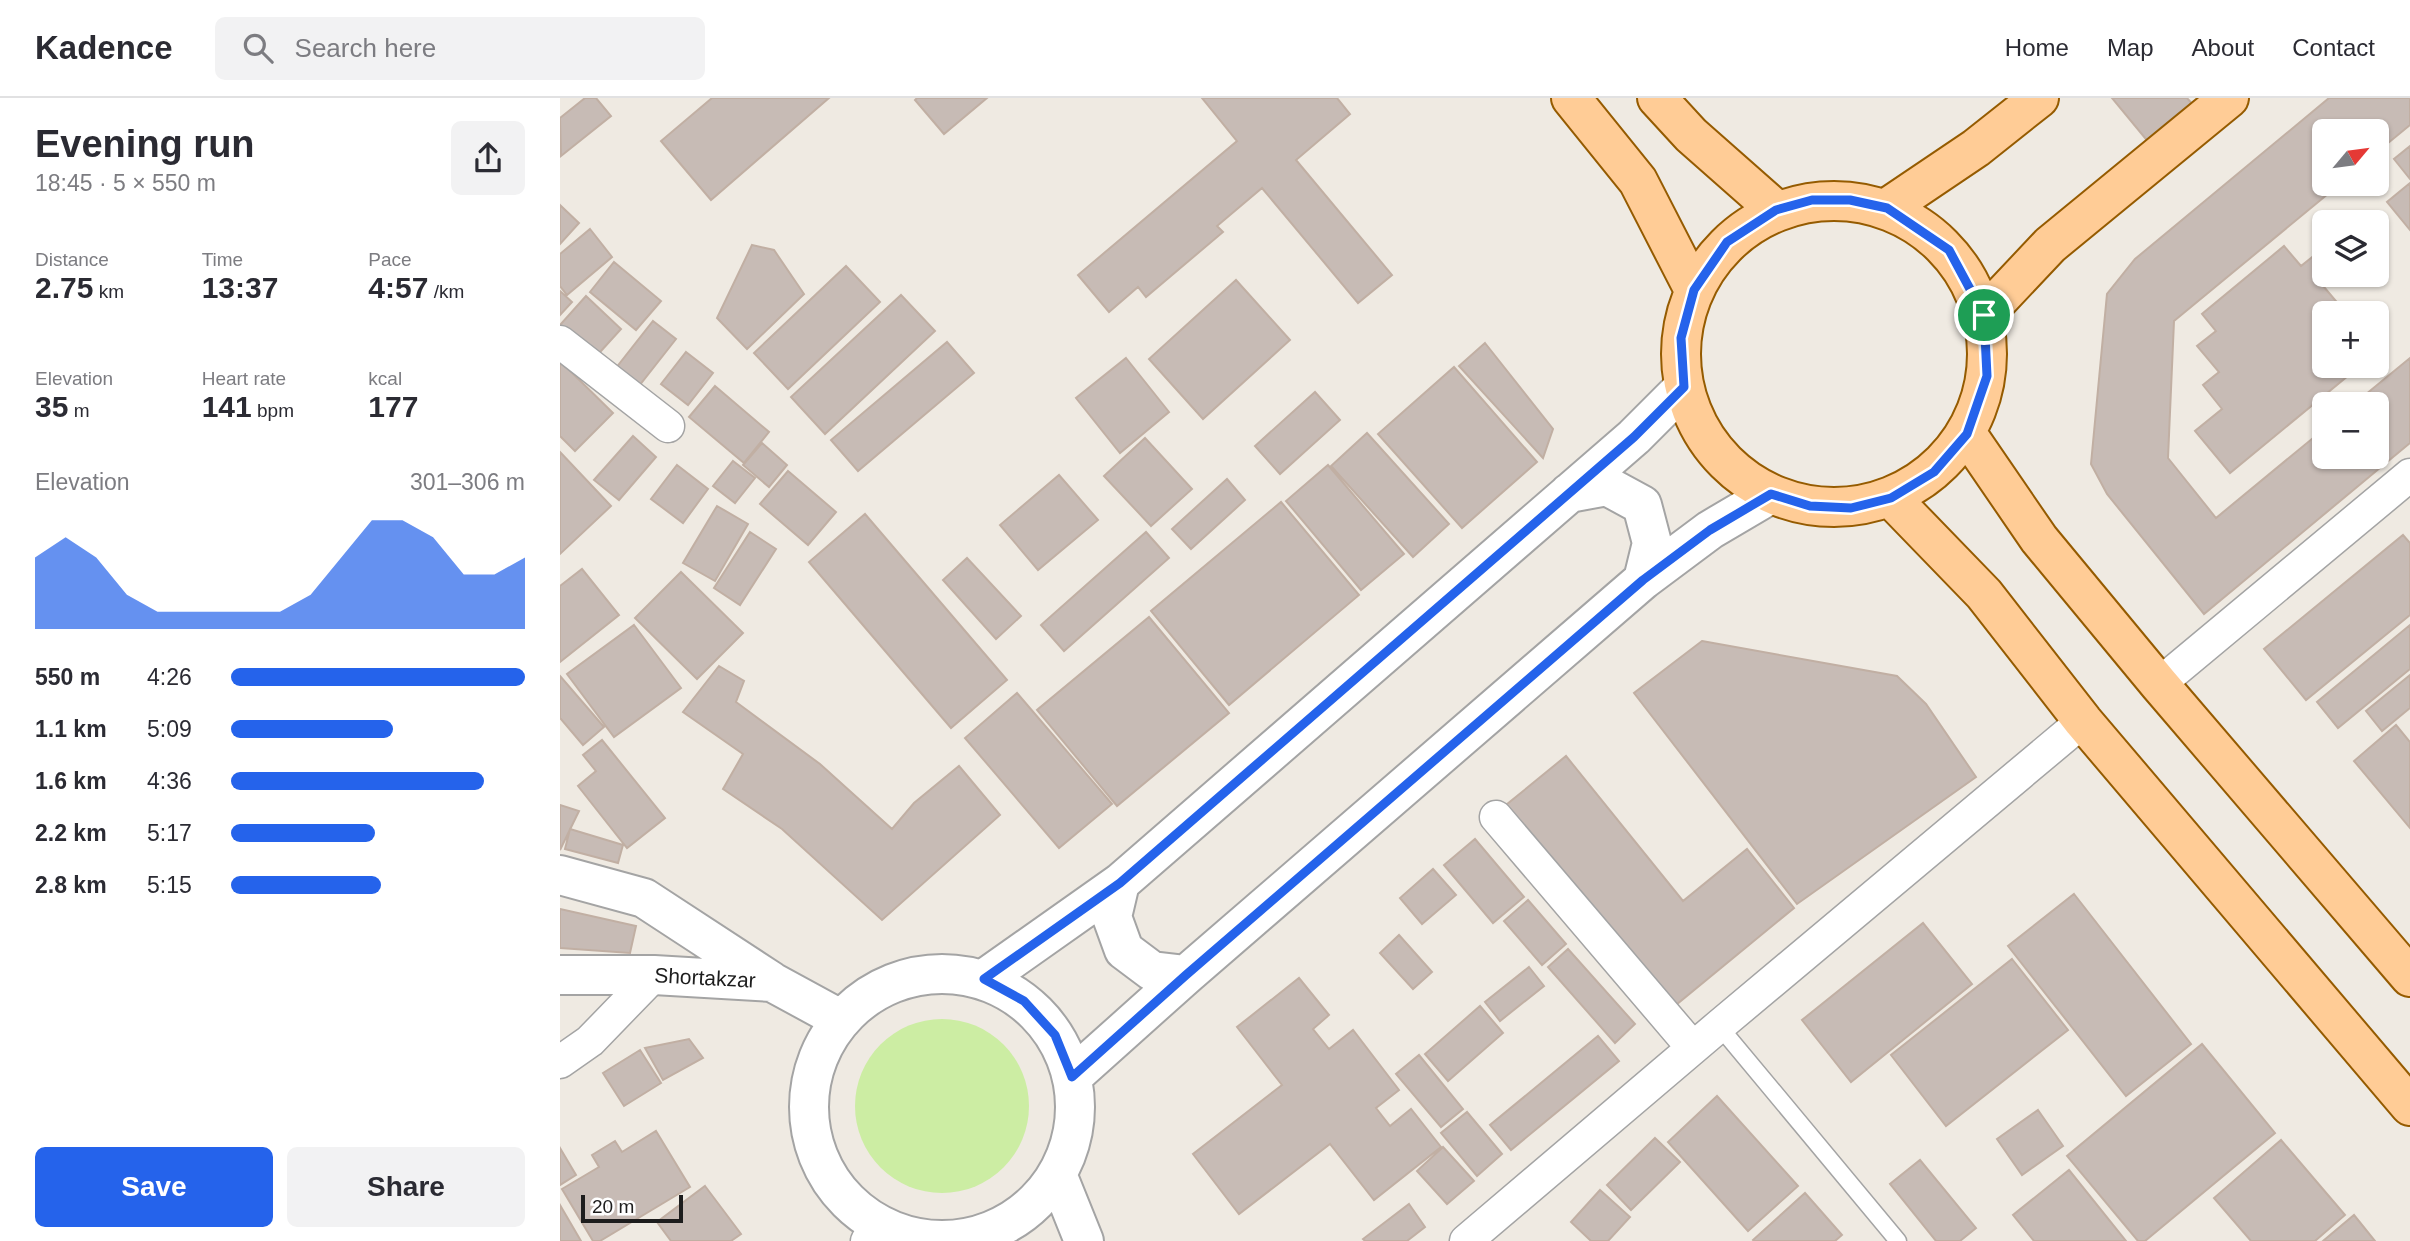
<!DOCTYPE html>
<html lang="en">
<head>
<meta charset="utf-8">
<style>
	:root { --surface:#fff; --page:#f2f2f3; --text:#2b2b33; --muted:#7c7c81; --line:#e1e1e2; --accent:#2563eb }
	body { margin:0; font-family:Helvetica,sans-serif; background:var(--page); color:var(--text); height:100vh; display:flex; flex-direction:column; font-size:26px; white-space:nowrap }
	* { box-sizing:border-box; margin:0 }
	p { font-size:23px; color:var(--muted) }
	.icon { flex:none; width:38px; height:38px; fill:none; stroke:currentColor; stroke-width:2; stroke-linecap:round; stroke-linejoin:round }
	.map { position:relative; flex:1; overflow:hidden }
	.drawer { display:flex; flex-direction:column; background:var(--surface); width:560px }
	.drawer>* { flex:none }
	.needle { width:46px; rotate:61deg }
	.controls { position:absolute; left:1752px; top:21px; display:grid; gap:14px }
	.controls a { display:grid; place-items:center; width:77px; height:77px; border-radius:10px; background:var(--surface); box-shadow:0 2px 5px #0004; font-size:35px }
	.scale { position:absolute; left:21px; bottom:18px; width:102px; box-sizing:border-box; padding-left:7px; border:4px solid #1d1d1d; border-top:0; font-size:19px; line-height:24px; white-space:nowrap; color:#1d1d1d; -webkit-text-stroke:5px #fff; paint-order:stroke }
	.pin { position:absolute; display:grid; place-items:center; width:60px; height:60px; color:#fff; margin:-30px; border:4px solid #fff; border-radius:50%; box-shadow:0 2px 7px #0007 }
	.round { display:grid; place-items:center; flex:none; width:74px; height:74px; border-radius:10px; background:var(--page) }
	.head { display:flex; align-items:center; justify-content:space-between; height:119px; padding:0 35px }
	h1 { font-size:38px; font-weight:600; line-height:52px }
	.stats { display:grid; grid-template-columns:repeat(3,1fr); gap:10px; height:119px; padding:7px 35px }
	.stats div { display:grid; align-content:center }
	.stats b { font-size:30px; font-weight:600 }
	.stats small { font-size:19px; font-weight:400 }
	.stats p { font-size:19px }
	.chart { height:196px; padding:14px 35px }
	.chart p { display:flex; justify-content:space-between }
	.chart svg { width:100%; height:126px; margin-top:7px; fill:var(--accent); opacity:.7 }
	.button { display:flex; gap:14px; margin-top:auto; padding:14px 35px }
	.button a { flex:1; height:80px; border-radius:10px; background:var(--accent); color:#fff; font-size:28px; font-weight:600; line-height:80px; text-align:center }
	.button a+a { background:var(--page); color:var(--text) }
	ul { padding:0 35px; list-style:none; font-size:23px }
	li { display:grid; grid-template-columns:112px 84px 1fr; align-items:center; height:52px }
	li i { height:18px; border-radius:9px; background:var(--accent) }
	header { display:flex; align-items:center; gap:42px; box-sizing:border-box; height:98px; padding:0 35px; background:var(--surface); border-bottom:2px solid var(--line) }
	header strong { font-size:33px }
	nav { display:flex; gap:38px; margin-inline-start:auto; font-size:24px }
	.search { width:490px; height:63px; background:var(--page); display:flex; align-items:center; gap:18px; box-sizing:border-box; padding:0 24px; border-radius:10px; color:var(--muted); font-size:26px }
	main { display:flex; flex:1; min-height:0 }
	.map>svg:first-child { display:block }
	.grass { fill:#cceda3 }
	.building { fill:#c7bbb5; stroke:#c1afa3; stroke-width:2 }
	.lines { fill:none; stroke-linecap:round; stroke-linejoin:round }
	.service-casing { stroke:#a4a4a4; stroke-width:19 }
	.minor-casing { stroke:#a4a4a4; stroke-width:35 }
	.tertiary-casing { stroke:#a4a4a4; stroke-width:42 }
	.primary-casing { stroke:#955b00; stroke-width:42 }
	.service { stroke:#fff; stroke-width:16 }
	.minor { stroke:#fff; stroke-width:32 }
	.tertiary { stroke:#fff; stroke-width:38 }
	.primary { stroke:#ffcc96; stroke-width:38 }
	.route-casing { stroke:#fff; stroke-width:14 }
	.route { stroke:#2563eb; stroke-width:9 }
	.labels { text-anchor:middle; stroke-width:7; stroke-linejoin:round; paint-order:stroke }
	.street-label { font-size:21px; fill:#1d1d1d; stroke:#fff }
</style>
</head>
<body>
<header>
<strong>Kadence</strong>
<div class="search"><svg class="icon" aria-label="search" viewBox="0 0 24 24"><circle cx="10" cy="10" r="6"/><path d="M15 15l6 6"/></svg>Search here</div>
<nav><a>Home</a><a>Map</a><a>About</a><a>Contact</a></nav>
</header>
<main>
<section class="drawer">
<div class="head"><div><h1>Evening run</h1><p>18:45 · 5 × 550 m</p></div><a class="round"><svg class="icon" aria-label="share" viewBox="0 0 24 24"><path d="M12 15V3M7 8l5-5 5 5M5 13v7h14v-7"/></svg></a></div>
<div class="stats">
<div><p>Distance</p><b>2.75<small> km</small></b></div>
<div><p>Time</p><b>13:37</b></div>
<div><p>Pace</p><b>4:57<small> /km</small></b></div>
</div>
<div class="stats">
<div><p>Elevation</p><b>35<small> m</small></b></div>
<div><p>Heart rate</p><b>141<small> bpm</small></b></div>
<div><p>kcal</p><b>177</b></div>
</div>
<div class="chart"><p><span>Elevation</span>301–306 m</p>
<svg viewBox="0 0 160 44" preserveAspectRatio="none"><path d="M0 44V19L10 12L20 19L30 32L40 38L50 38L60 38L70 38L80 38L90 32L100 19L110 6L120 6L130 12L140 25L150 25L160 19V44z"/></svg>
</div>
<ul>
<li><b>550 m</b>4:26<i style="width:100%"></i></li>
<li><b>1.1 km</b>5:09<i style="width:55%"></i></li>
<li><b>1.6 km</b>4:36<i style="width:86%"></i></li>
<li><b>2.2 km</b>5:17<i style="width:49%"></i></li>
<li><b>2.8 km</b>5:15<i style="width:51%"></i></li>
</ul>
<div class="button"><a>Save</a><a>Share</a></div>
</section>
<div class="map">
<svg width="1850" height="1143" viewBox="0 0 1850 1143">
	<rect width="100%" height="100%" fill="#efeae2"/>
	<path class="grass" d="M295 1008a87 87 0 1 1 174 0a87 87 0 1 1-174 0Z"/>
	<path class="building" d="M25,0H36L51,18L1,58L0,20Z
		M152,0H269L151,102L101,43Z
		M357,0H427L384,36L355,2Z
		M642,0H777L790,16L736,62L832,177L798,205L702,90L657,128L663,134L586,199L578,189L549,214L518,177L677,43Z
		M1552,0H1627L1635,9L1590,46Z
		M1769,0H1850V27L1816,55V33H1764V86H1780L1614,223L1608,360L1656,420L1764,331V359H1816V306H1794L1850,260V345L1644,516L1547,396L1531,366L1547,196L1575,161Z
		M1850,48V81L1834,61Z
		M1850,85V132L1827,104Z
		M0,107L19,125L0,146Z
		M30,131L52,159L7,197L0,188V156Z
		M192,147L214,152L244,196L187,251L157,220Z
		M1724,148L1741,168L1756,156L1764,165V177H1774L1776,179L1764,189L1786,215H1764V268H1800L1670,375L1635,333L1662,311L1643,287L1659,274L1637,248L1656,233L1642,216Z
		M54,164L101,203L76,232L30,194Z
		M286,168L320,204L228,291L194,255Z
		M676,182L730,242L643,321L589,261Z
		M0,193L12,204L0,217Z
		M341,197L375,233L265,336L231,299Z
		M26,198L61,231L31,264L0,236V227Z
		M1799,205L1807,215H1787Z
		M93,223L116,241L75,293L52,275Z
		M387,244L414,275L298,373L271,342Z
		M925,245L993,331L983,360L899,268Z
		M126,254L153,275L128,307L101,286Z
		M566,260L609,314L560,355L516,300Z
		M0,263L53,315L15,353L0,338Z
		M894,269L977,364L902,430L818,336Z
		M155,288L209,334L184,365L129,319Z
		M755,294L780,322L720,376L695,348Z
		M807,335L889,426L853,459L771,368Z
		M73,338L96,359L59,402L34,382Z
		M585,340L632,391L591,428L544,378Z
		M202,345L227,367L209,389L183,367Z
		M0,354L51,408L0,456Z
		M173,363L195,380L175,405L153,388Z
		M117,367L148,391L123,425L91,401Z
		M768,367L844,456L801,492L726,403Z
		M228,373L276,414L248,447L200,406Z
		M499,377L538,422L478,472L440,427Z
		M667,381L685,402L631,451L612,431Z
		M721,404L799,497L669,607L591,513Z
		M157,408L188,426L155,483L123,465Z
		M305,416L447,582L391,630L249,464Z
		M190,434L216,451L180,507L154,490Z
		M586,434L609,460L504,553L481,527Z
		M1843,437L1850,445V517L1746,602L1704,551Z
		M407,460L461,518L436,541L383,482Z
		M22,471L59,517L0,564V488Z
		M121,474L183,535L137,581L75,520Z
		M589,519L669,615L557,708L477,612Z
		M74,527L121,590L54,639L7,576Z
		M1850,527V571L1778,630L1757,604Z
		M1142,543L1337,578L1366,606L1416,679L1237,806L1074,595Z
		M159,568L184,583L176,604L260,666L332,731L354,705L399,668L440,717L322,822L222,731L163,691L183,656L123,614Z
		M1850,577V610L1822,633L1806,613Z
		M0,578L44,629L23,647L0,620Z
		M457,595L552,706L499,750L405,640Z
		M1836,627L1850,644V730L1794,663Z
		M42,642L105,720L67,750L18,688L36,673L23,657Z
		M1006,658L1123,803L1187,751L1234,810L1111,911L946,707Z
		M0,707L19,713L0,752Z
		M10,731L63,747L58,765L5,751Z
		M915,741L964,799L933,825L884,767Z
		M873,771L896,797L862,826L840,800Z
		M1514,796L1631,946L1566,998L1448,848Z
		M968,802L1006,846L982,867L944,823Z
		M0,811L76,828L70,855L0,850Z
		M1363,825L1412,886L1291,984L1242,922Z
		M839,837L872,874L853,891L820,855Z
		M1008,851L1075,926L1055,945L988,869Z
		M1452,861L1508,932L1386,1028L1331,957Z
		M969,869L984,888L940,923L925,904Z
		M739,880L769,917L753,931L769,951L793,932L839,992L816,1010L830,1028L851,1011L881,1049L814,1102L770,1046L679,1116L633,1056L722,987L677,929Z
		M920,908L943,935L888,983L865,956Z
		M1038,938L1059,963L951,1052L930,1027Z
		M129,941L143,960L103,982L85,950Z
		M1642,946L1715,1035L1585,1143H1578L1507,1058Z
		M80,952L101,985L64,1008L43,975Z
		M859,957L903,1011L881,1029L836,976Z
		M1157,998L1238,1088L1188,1133L1108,1044Z
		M1478,1012L1503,1048L1462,1077L1437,1041Z
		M907,1014L942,1056L917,1078L881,1035Z
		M96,1033L130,1089L40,1143H33L2,1091L39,1069L32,1057L55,1043L62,1054Z
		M1095,1040L1120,1064L1071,1112L1047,1087Z
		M1721,1042L1785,1117L1755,1143H1691L1654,1100Z
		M883,1049L914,1083L887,1106L857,1073Z
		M0,1050L16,1077L0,1087Z
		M1360,1062L1416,1130L1400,1143H1376L1330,1086Z
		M1509,1072L1566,1143H1474L1453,1117Z
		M145,1088L181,1136L171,1143H111L97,1124Z
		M1040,1092L1070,1119L1048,1143H1031L1011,1124Z
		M1245,1095L1282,1137L1275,1143H1194L1193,1142Z
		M849,1106L865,1129L847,1143H805L803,1141Z
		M0,1107L21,1143H0Z
		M1794,1117L1815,1143H1763Z"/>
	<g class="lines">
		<g class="service-casing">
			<path id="service" d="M1159,928L1338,1143"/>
		</g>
		<g class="minor-casing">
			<path id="minor" d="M0,244L108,328
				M1599,586L1850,377
				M936,719L1133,950
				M0,964L30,943L94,877
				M307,1143L317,1126
				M906,1143L1159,928L1523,623"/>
		</g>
		<g class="tertiary-casing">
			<path id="tertiary" d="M1009,395L1047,388L1082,407L1092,445L1083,482
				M0,777L84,800L211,883
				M560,785L552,819L564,852L592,873L626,877
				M249 1009a133 133 0 1 1 266 0a133 133 0 1 1-266 0Z
				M0,877H94L212,884L280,921
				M424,881L560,785L1074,339L1124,289
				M512,979L626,877L1083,482L1150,432L1211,396
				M497,1076L524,1143"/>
		</g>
		<g class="primary-casing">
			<path id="primary" d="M1011,0L1078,83L1134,192
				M1097,0L1131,37L1216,112
				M1121 256a153 153 0 1 1 306 0a153 153 0 1 1-306 0Z
				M1327,110L1416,50L1479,0
				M1424,217L1490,147L1669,0
				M1407,336L1479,441L1599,586L1850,879
				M1331,400L1424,496L1523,623L1850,1008"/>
		</g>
		<use href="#service" class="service"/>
		<use href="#minor" class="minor"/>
		<use href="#tertiary" class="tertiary"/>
		<use href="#primary" class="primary"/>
	</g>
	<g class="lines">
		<g class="route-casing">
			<path id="route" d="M1252,102H1290L1327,110L1389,152L1424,217L1427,278L1407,336L1374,374L1331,400L1291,410L1250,408L1211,396L1150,432L1083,482L626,877L512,979L495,937L464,903L424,881L560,785L1074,339L1124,289L1121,240L1134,192L1167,144L1216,112Z"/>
		</g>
		<use href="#route" class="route"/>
	</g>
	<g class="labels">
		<g class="street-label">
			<text transform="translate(145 880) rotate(3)" y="7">Shortakzar</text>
		</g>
	</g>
</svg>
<div class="controls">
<a><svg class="needle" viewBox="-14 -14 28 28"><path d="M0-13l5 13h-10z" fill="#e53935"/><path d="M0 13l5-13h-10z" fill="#7c7c81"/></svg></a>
<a><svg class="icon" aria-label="layers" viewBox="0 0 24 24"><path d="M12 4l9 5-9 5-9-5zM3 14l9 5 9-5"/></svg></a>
<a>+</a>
<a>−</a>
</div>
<div class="scale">20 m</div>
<div class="pin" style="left:1424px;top:217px;background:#1e9e55"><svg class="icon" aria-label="arrive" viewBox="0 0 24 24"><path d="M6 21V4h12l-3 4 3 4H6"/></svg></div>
</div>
</main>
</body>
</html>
